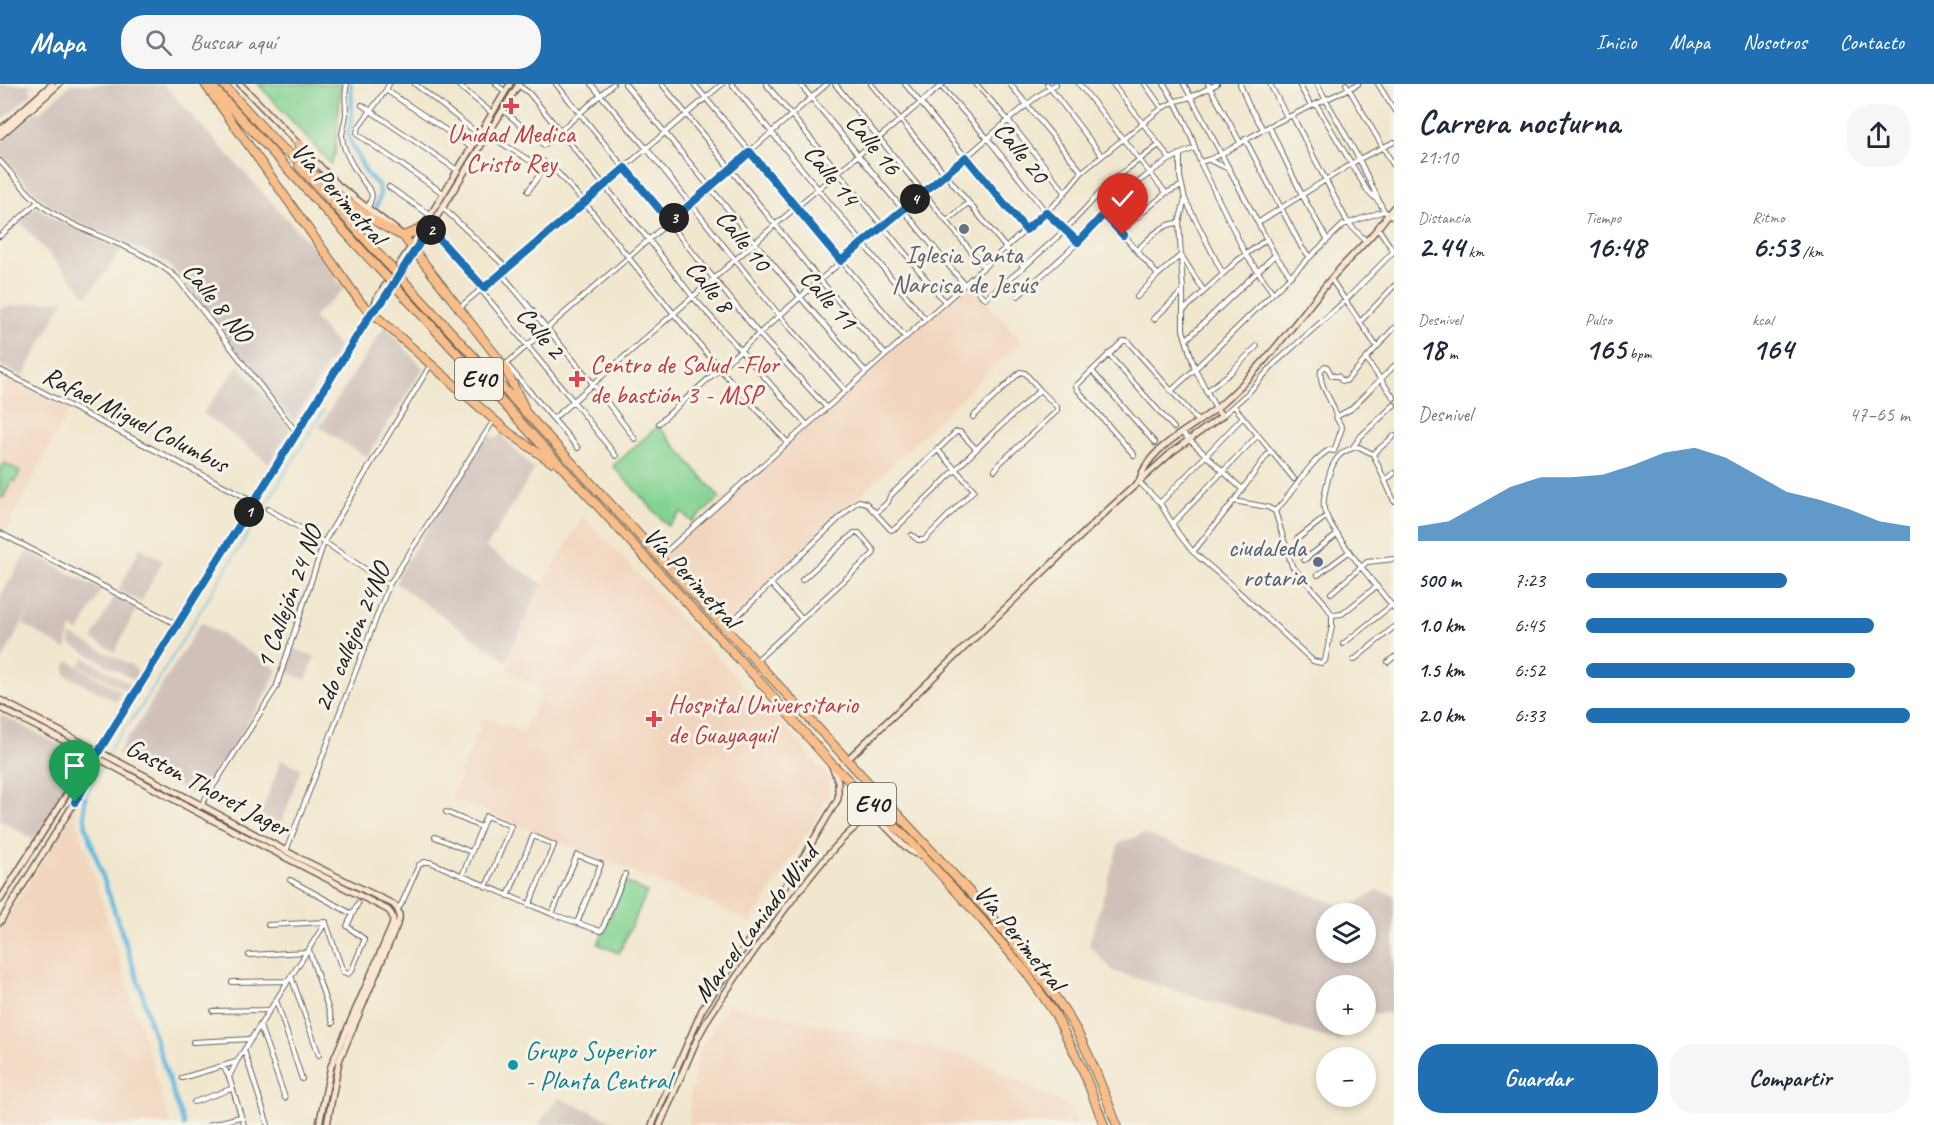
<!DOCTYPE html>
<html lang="es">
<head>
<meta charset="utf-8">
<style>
	:root { --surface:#fff; --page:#f6f6f7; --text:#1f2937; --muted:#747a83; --accent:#1f6fb2 }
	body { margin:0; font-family:Caveat,sans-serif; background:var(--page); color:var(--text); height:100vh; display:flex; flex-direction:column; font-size:22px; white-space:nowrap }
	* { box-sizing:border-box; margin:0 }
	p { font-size:20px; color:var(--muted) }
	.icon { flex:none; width:33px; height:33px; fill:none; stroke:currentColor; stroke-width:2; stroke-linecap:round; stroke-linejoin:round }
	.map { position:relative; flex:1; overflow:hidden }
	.side { display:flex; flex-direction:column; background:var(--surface); width:540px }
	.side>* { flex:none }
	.fabs { position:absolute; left:1316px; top:819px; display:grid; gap:12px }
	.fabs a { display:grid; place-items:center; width:60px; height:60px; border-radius:50%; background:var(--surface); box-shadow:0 3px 9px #0003; font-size:30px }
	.pin { position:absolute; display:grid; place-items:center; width:51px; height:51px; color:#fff; margin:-62px -26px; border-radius:50% 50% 50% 0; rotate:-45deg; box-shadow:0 0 6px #0007 }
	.pin .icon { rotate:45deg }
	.km { position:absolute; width:30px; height:30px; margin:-15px; border-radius:50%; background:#222; color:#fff; font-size:16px; line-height:30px; text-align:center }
	.round { display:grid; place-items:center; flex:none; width:63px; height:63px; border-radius:24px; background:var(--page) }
	.headline { display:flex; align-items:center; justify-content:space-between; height:102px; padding:0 24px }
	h1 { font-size:33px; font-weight:700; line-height:45px }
	.figures { display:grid; grid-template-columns:repeat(3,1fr); gap:9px; height:102px; padding:6px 24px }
	.figures div { display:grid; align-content:center }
	.figures b { font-size:30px; font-weight:700 }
	.figures small { font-size:16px; font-weight:400 }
	.figures p { font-size:16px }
	.chart { height:168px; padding:12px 24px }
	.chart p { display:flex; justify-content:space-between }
	.chart svg { width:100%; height:108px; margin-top:6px; fill:var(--accent); opacity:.7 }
	.button { display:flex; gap:12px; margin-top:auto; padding:12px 24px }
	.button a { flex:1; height:69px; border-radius:24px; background:var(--accent); color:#fff; font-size:24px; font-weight:700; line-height:69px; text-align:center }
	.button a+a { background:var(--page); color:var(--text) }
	ul { padding:0 24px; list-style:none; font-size:20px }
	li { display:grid; grid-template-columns:96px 72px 1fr; align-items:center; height:45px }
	li i { height:15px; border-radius:8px; background:var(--accent) }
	header { display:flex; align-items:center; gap:36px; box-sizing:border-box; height:84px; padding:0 30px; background:var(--accent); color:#fff }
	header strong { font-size:28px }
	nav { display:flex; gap:33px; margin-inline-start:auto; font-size:21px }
	.search { width:420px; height:54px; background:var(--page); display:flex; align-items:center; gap:15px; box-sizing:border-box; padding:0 21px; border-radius:24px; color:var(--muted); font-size:22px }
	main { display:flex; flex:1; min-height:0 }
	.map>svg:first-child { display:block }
	.built { fill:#f2d5be }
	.industrial { fill:#cfc1ba; fill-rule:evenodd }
	.green { fill:#84d393; stroke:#507858; stroke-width:1.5 }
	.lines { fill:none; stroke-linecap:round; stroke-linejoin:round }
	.stream { stroke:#62b9df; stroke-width:1.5 }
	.canal { stroke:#62b9df; stroke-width:4.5 }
	.street-casing { stroke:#67635a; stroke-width:6 }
	.secondary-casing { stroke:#67635a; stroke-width:8 }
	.highway-casing { stroke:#67635a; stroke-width:10 }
	.street { stroke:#fff; stroke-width:4 }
	.secondary { stroke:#fce5cf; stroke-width:5 }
	.highway { stroke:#f8bd88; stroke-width:8 }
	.highway-bridge-casing { stroke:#67635a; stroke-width:10; stroke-linecap:butt }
	.highway-bridge { stroke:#f8bd88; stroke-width:8 }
	.route-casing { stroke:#fff; stroke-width:12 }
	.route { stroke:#1f6fb2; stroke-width:8 }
	.health-dot { fill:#e0444e; stroke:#f7f3e8; stroke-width:2 }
	.worship-dot { fill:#6b7280; stroke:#f7f3e8; stroke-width:2 }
	.service-dot { fill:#5c6f8a; stroke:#f7f3e8; stroke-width:2 }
	.culture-dot { fill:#0f9aa8; stroke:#f7f3e8; stroke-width:2 }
	.labels { text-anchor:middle; stroke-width:6; stroke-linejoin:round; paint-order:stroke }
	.shield { fill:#f7f3e8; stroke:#5e5c59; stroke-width:1.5 }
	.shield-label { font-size:24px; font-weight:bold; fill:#1c1c1c }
	.health-label { font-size:26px; fill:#be3a42; stroke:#f7f3e8; text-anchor:start }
	.street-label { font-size:26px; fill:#1c1c1c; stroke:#f7f3e8 }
	.worship-label { font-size:26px; fill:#5b616d; stroke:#f7f3e8 }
	.service-label { font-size:26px; fill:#4e5e75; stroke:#f7f3e8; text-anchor:end }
	.culture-label { font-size:26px; fill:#0d838f; stroke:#f7f3e8; text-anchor:start }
</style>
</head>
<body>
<header>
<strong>Mapa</strong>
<div class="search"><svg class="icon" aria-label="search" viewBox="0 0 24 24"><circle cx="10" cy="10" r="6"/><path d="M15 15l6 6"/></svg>Buscar aquí</div>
<nav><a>Inicio</a><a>Mapa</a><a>Nosotros</a><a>Contacto</a></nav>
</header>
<main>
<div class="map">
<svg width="1394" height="1041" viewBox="0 0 1394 1041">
	<rect width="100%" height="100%" fill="#f7f3e8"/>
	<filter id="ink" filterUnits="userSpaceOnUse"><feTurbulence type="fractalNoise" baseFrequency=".0167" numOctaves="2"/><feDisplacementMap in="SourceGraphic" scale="12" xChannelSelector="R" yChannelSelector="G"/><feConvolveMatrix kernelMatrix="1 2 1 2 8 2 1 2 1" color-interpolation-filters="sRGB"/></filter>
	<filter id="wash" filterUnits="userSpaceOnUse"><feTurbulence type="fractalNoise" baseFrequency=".008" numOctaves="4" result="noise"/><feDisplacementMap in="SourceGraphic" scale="24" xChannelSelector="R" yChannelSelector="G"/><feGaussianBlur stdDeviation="1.35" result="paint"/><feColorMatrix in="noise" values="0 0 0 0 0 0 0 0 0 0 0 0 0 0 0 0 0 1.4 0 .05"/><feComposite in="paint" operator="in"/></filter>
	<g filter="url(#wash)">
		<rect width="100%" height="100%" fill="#f1e7ce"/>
		<path class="built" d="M968,197L1021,257L723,543L659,473Z
			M9,295L69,326L6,447L0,444V313Z
			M583,433L796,655L827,692L830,699L828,711L820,728L751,839L705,817L451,714L483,634L523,648L543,607L508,586L510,582L508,580L542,500Z
			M76,723L77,736L171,1041H0V845Z
			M728,920L973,974L1072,1024L1077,1041H688L689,1037L690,1012L699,967Z"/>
		<path class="industrial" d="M0,0H34L29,4L32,9L0,38Z
			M71,0H163L311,161L344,205L313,233L339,263L332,277L325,281V285L294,337L250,286L188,201L168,180L149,169L76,137L51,123L31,105L0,70V60L35,28L39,29Z
			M38,123L54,135L122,166L87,212L19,137L34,124Z
			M65,215L23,293L0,281V224Z
			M385,242L423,284L367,373L319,343Z
			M239,281L290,345L269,379L203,329Z
			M488,349L496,355L501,350L534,386L486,464L542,499L507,577L397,500L399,490Z
			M140,464L163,476L141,518L118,506Z
			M27,467L101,506L79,549L71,544L66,566L23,540L35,515L0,580V513Z
			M114,513L136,525L115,568L92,555Z
			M201,538L277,585L269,605L204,709L199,712H196L117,670L130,649L132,650Z
			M71,551L131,581L138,588L134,596L70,560Z
			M292,564L315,572L306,596L285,587Z
			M85,574L130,600L127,607L79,581Z
			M69,577L121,607L116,617L65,591V583Z
			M0,630L79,671L81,680L33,755L0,736Z
			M281,676L301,684L282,739L260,732Z
			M1144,750L1348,824L1378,806L1394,811V929L1365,930V902H1326V940L1354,941L1339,958L1113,887L1089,861L1119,759ZM1326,830H1365V868H1326Z
			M559,1014L623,1041H542L539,1039Z"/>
		<path class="green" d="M258,0H341L335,70L331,80Z
			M658,342L720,414L692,438L682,428L668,442L613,382Z
			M4,379L20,387L15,398L12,396L3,414L0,413V387Z
			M625,798L647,808L619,869L598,860Z"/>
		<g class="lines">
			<path class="stream" d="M108,670L114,658L140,625L324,326
				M85,713L103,679"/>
			<path class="canal" d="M351,0L352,31L348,49L350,57L367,90L378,101L380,107V112L376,124
				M85,713L84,728L86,743L143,911L149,936L184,1041"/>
		</g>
	</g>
	<g filter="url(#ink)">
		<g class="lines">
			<g class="street-casing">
				<path id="street" d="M347,0C344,9 346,19 346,29C346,37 342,45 342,53C344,72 360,93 371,108L372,112L368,124
					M415,0L481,52
					M457,0L492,29
					M496,0L505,8
					M556,0L759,250L827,324
					M591,0L647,65L779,231L846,307
					M625,0L800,213L866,288
					M662,0L819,195L886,271
					M694,0L905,253
					M732,0L925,235
					M766,0L945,218
					M800,0L964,200
					M835,0L984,183
					M871,0L1006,164L1024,183
					M905,0L1026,146
					M939,0L988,55L1046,128L1078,158
					M976,0L1009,37L1065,108
					M1010,0L1082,88
					M1047,0L1102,72
					M1079,0L1166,109
					M1113,0L1170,75
					M1145,0L1162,24
					M1164,0C1181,26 1191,48 1200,78C1223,73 1248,53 1270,42C1299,27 1329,15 1358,0
					M1184,0L1275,171L1291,192
					M1208,0L1240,58
					M1240,0L1248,20L1263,45
					M1270,0L1287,33
					M1299,0L1311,22
					M1317,0L1359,75L1384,127L1394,134
					M1346,0L1394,82
					M1378,0L1394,26
					M518,1L529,9L560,47L649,156L693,213L807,341
					M386,6L389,0
					M1316,20L1367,106L1380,119
					M362,21L457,86
					M503,26L544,61L613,0
					M1292,31L1348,139L1366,157
					M1269,42L1302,111L1327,155
					M487,50L532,78L539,74L558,89L584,118L674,230L720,285L788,359
					M1245,55L1302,164L1310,173
					M1180,70V93L1185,115L1223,190
					M1209,76L1229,85
					M0,77C19,98 36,121 61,134C99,155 144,165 177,194L297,349
					M1200,78L1246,171L1273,209
					M389,103L430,131
					M528,107L547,80
					M443,109L358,51L357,49L358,44L386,6L471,63
					M442,123L507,184
					M1104,130L1122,148
					M947,137L968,119
					M1259,138L1359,75L1394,58
					M430,144L484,204
					M1378,144L1394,168
					M0,152L38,118
					M1137,166C1149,155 1162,139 1179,139
					M501,189L594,301L635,355
					M1158,191L1123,151L1122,146L1166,109L1181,102
					M1331,195L1377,263
					M969,197L983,213L986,214L1024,183L1065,146L1111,97L1159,61
					M481,206L574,318L616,372
					M1018,212C1036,196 1056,180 1074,162C1111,126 1144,82 1195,64
					M1137,213L1158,191L1181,171L1204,207
					M459,224L722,0
					M1184,226L1238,176L1267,155
					M1154,235L1183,207
					M1361,237L1394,202
					M1186,256L1275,171
					M1108,270L1174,344
					M1366,275L1394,314
					M507,281L578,364
					M504,282L827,0
					M0,286L255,418
					M1092,287L1155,359
					M1171,307L1195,285L1183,246V206L1179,139L1185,115
					M1206,308L1230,289L1257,262
					M1234,322L1294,395
					M1216,325L1195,285L1343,141L1384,127
					M1222,332L1249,308L1274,280L1346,216L1393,168
					M973,333L1020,288L1025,289L1040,306
					M1336,333C1334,316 1318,304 1321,286L1325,282L1327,283L1332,292H1338L1342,297H1346L1394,244
					M553,335L775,141L943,0
					M659,339C756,252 853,165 954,83C988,56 1019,23 1056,0
					M1182,349L1242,405
					M1353,363L1361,352L1394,321
					M1334,367L1342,344L1336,333L1351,325L1394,282
					M1373,370L1394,352
					M1134,371L1077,305L1076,302L1123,257H1127L1130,260L1198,337
					M1385,397L1394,389
					M1139,398L1160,419L1178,449L1193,468L1227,497L1313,577L1321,579L1325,577L1332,542V531L1324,518L1292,482L1275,427L1267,423L1234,417
					M1394,417L1373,370L1359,363C1343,365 1335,373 1330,388C1327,399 1322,415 1324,425C1328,445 1379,505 1394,524
					M1160,419L1243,333
					M268,425L324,458L389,501
					M1275,427C1293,410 1309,377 1329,366L1334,367
					M876,429L888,418L890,412L956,348H960L976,365
					M1173,439L1258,351
					M0,449L178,541
					M912,451L918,456H924L974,406L937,365
					M1297,455L1327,432
					M1193,468L1234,417L1270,367
					M660,473L1059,116L1082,88L1162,24L1176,17L1191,13L1217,0
					M1304,476L1338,450
					M1318,491L1350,467
					M770,499L802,535
					M1331,509L1367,478L1394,475
					M1332,531L1342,530L1377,502
					M725,544L853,421L859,417L866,419L891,446L896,444L994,348L1040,306L1057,323V327L1000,379L995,386
					M1343,560L1392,521
					M1354,576L1394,543
					M756,577L873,470L874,467L859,449H854L802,496
					M1388,578L1394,573
					M200,723L276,604L324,458L431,280
					M446,728L481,743
					M435,753L471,768
					M286,767L389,501L494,336
					M462,792L486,732L511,742L486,803
					M290,796L352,830
					M508,812L533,752L554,761L529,821
					M398,825L402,819L419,781L424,778H430L552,830L600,847L602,846L625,790
					M552,830L577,771L601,780L577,839
					M326,839L343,888L348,890L352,886L364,857V855L347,842L358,819
					M268,841L326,838
					M309,866L333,939
					M249,871L307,868
					M291,892L319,971
					M232,898L288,897
					M276,916L302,995
					M213,927L270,926
					M260,942L285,1014
					M193,958L251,955
					M244,966L268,1041
					M223,982L229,993L244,1041
					M229,993L237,977L326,838
					M182,994L236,978
					M194,1018L231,1005
					M209,1041L240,1033"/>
			</g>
			<g class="secondary-casing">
				<path id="secondary" d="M240,0L339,102L400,149
					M0,46L52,0
					M0,52L59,0
					M373,227L382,218L415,168L519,0
					M1139,398C1147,363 1192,345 1218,323C1261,286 1294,240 1330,196C1345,178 1362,163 1377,145C1383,138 1388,130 1394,123
					M0,616L201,721L299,774L393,820C398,825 400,828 399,836L339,977L327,1041
					M0,624L96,673L197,728L388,826C393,831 394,834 392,842L331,982L319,1041
					M847,676L1110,424L1172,368L1222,332L1216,325
					M0,816L87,678L96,673
					M0,838L96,684V673L99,667L372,228L377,214L411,163L510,0
					M652,1041L702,926L790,795L838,715V697L832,682
					M660,1041L698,953L709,933C731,900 840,739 871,734C892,740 900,767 922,772"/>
			</g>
			<g class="highway-casing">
				<path id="highway" d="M205,0L361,219L508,348L551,378
					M210,0L378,184
					M223,0L284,67
					M298,60L307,83
					M281,63C318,91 361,135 403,152L504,282L524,323
					M299,82L384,176
					M403,152L414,148L423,142
					M402,195L990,830C1015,861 1041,891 1063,924C1087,960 1101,1002 1117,1041
					M395,202L760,598L830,678L911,758L983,837L1026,888L1055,930L1082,984L1104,1041"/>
			</g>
			<use href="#street" class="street"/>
			<use href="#secondary" class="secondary"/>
			<use href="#highway" class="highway"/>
			<g class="highway-bridge-casing">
				<path id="highway-bridge" d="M384,176L402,195
					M378,184L395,202"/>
			</g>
			<use href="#highway-bridge" class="highway-bridge"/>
		</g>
	</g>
	<g class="lines" filter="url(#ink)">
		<g class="route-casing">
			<path id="route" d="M75,718L96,684V673L99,667L372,228L382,218L429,144L484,204L625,84L670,138L750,68L841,177L966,73L1026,146L1046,128L1078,158L1104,130L1123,151"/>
		</g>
		<use href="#route" class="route"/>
	</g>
	<g class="health-dot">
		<path d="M508 13h6v6h6v6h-6v6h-6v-6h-6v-6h6z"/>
		<path d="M574 286h6v6h6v6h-6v6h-6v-6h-6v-6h6z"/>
		<path d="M651 626h6v6h6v6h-6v6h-6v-6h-6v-6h6z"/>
	</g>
	<circle class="worship-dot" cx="964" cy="145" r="6"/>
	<circle class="service-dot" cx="1318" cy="478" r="6"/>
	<circle class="culture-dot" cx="513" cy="981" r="6"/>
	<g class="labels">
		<g class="shield">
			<rect x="455" y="274" width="48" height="42" rx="4.5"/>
			<rect x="848" y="699" width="48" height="42" rx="4.5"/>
		</g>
		<g class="shield-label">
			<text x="479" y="303">E40</text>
			<text x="872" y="728">E40</text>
		</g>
		<g class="health-label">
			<text x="511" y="58" text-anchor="middle">Unidad Medica<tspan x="511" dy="30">Cristo Rey</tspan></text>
			<text x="590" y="289">Centro de Salud -Flor<tspan x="590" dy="30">de bastión 3 - MSP</tspan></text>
			<text x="668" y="629">Hospital Universitario<tspan x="668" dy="30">de Guayaquil</tspan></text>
		</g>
		<g class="street-label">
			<text transform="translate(874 60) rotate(51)" y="9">Calle 16</text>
			<text transform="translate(1022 68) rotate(51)" y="9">Calle 20</text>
			<text transform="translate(832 91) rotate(51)" y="9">Calle 14</text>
			<text transform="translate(339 109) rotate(48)" y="9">Vía Perimetral</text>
			<text transform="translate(744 156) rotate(51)" y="9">Calle 10</text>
			<text transform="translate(710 202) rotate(51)" y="9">Calle 8</text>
			<text transform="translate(829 215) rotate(49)" y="9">Calle 11</text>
			<text transform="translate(218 218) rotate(51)" y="9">Calle 8 NO</text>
			<text transform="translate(541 248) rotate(50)" y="9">Calle 2</text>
			<text transform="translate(136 335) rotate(27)" y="9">Rafael Miguel Columbus</text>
			<text transform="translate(692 493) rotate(47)" y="9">Vía Perimetral</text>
			<text transform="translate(288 513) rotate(-70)" y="9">1 Callejón 24 NO</text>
			<text transform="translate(351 553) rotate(-67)" y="9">2do callejon 24NO</text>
			<text transform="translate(208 703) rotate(28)" y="9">Gaston Thoret Jager</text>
			<text transform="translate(755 839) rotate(-53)" y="9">Marcel Laniado Wind</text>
			<text transform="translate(1020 853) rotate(51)" y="9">Vía Perimetral</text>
		</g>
		<g class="worship-label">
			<text x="964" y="179">Iglesia Santa<tspan x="964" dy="30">Narcisa de Jesús</tspan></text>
		</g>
		<g class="service-label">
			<text x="1306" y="472">ciudaleda<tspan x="1306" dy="30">rotaria</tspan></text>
		</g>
		<g class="culture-label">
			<text x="525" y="975">Grupo Superior<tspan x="525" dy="30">- Planta Central</tspan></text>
		</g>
	</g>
</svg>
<div class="fabs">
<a><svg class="icon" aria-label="layers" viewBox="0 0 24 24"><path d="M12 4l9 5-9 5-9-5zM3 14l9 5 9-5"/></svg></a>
<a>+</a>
<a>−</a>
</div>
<div class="pin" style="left:75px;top:718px;background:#1e9e55"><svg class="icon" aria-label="arrive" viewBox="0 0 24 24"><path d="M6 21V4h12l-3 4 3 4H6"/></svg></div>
<div class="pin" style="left:1123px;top:151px;background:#d93025"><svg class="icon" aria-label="check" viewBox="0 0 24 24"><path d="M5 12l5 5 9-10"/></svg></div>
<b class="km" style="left:249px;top:428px">1</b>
<b class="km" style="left:431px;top:146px">2</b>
<b class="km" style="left:674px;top:134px">3</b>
<b class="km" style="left:915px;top:115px">4</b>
</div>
<section class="side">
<div class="headline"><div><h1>Carrera nocturna</h1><p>21:10</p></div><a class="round"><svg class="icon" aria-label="share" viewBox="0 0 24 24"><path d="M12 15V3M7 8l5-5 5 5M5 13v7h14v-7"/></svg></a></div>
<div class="figures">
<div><p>Distancia</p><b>2.44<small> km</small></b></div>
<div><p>Tiempo</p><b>16:48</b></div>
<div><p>Ritmo</p><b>6:53<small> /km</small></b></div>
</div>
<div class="figures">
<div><p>Desnivel</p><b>18<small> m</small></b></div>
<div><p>Pulso</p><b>165<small> bpm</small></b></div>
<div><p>kcal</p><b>164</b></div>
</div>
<div class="chart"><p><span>Desnivel</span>47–65 m</p>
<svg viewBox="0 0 160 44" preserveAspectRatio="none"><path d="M0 44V38L10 36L20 29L30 22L40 18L50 18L60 17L70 13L80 8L90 6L100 10L110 17L120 24L130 27L140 31L150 36L160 38V44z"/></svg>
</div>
<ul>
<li><b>500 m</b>7:23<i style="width:62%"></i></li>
<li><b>1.0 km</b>6:45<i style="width:89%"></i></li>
<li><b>1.5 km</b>6:52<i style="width:83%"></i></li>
<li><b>2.0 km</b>6:33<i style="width:100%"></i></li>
</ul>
<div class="button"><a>Guardar</a><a>Compartir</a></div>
</section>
</main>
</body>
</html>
